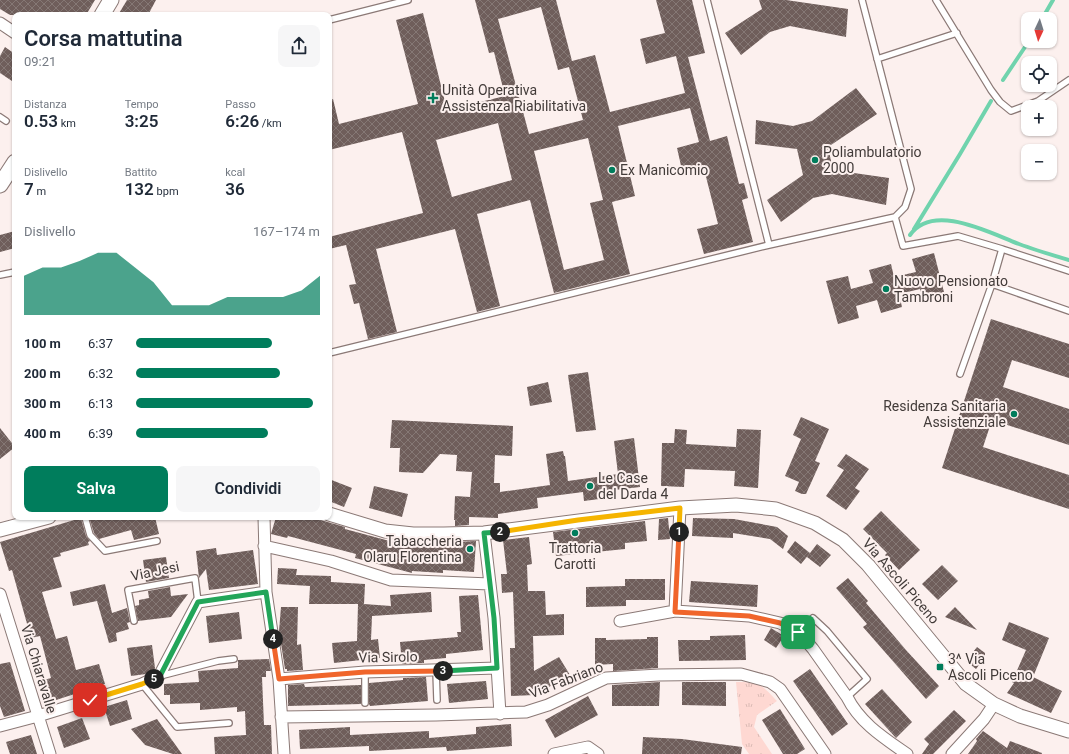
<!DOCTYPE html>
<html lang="it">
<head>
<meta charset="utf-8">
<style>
	:root { --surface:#fff; --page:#f6f6f7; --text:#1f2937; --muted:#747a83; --accent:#007d5c }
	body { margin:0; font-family:Roboto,sans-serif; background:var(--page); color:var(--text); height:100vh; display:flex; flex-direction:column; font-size:15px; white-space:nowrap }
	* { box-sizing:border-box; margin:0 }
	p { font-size:13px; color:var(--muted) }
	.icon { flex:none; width:22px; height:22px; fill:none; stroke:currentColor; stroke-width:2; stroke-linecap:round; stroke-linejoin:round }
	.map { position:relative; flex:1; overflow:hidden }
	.details { position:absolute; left:12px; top:12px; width:320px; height:508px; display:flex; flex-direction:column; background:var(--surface); border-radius:8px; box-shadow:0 1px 3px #0004 }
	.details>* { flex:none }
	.needle { width:26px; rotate:184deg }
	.controls { position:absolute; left:1021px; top:12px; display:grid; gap:8px }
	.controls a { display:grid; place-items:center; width:36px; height:36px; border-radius:8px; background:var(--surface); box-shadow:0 1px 3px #0004; font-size:20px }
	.pin { position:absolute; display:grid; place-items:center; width:34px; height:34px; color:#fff; margin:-17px; border-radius:8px; box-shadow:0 2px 6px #0006 }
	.km { position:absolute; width:20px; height:20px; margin:-10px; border-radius:50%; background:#222; color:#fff; font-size:11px; line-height:20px; text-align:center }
	.round { display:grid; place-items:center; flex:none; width:42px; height:42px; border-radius:8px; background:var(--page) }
	.overview { display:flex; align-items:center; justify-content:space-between; height:68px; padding:0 12px }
	h1 { font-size:22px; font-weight:600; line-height:30px }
	.stats { display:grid; grid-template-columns:repeat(3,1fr); gap:6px; height:68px; padding:4px 12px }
	.stats div { display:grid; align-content:center }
	.stats b { font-size:17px; font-weight:600 }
	.stats small { font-size:11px; font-weight:400 }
	.stats p { font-size:11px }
	.chart { height:112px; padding:8px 12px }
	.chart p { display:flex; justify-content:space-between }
	.chart svg { width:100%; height:72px; margin-top:4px; fill:var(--accent); opacity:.7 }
	.button { display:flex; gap:8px; margin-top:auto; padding:8px 12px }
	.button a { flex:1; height:46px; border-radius:8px; background:var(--accent); color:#fff; font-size:16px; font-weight:600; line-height:46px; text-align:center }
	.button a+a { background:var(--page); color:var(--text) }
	ul { padding:0 12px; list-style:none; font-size:13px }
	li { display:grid; grid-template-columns:64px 48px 1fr; align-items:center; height:30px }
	li i { height:10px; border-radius:5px; background:var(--accent) }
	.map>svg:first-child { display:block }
	.park { fill:url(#park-tufts) }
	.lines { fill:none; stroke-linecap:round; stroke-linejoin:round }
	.stream { stroke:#70d3ad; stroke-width:4 }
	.building { fill:url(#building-cross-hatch); fill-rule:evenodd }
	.service-casing { stroke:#8b7976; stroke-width:8 }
	.minor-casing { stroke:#8b7976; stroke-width:13 }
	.tertiary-casing { stroke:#8b7976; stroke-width:15 }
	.secondary-casing { stroke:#8b7976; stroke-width:17 }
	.service { stroke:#fff; stroke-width:5.5 }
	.minor { stroke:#fff; stroke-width:11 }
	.tertiary { stroke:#fff; stroke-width:13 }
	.secondary { stroke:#fff; stroke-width:15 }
	.split-1-casing { stroke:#fff; stroke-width:8 }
	.split-2-casing { stroke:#fff; stroke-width:8 }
	.split-3-casing { stroke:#fff; stroke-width:8 }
	.split-4-casing { stroke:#fff; stroke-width:8 }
	.split-5-casing { stroke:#fff; stroke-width:8 }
	.split-6-casing { stroke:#fff; stroke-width:8 }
	.split-1 { stroke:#f0652b; stroke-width:5 }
	.split-2 { stroke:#f5b400; stroke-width:5 }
	.split-3 { stroke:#22a559; stroke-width:5 }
	.split-4 { stroke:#f0652b; stroke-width:5 }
	.split-5 { stroke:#22a559; stroke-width:5 }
	.split-6 { stroke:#f5b400; stroke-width:5 }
	.poi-dot { fill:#007d5c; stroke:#fcf0ee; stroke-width:1.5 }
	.labels { text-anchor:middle; stroke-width:4; stroke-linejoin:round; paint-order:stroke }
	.poi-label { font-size:14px; fill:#423b39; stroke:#fcf0ee; text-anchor:start }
	.street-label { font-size:14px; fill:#423b39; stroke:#fcf0ee }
</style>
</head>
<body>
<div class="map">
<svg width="1069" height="754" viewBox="0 0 1069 754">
	<defs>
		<pattern id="park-tufts" width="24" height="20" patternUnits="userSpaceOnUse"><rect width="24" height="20" fill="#fed8d2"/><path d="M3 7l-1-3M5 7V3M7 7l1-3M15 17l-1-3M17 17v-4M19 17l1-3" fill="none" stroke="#dbbab5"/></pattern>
		<pattern id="building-cross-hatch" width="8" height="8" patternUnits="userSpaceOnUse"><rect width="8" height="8" fill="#6f5e5b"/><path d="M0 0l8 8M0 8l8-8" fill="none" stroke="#857875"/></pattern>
	</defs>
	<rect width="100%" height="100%" fill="#fcf0ee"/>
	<path class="park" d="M736,682C760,682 760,683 777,701L757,715L754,727L772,754H749L742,744Z"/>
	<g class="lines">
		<path class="stream" d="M1042,19L1053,0
			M1003,80L1029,41
			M914,229L960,154L991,101
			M910,235C933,202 990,233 1019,244C1035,250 1052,255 1069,260"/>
	</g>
	<path class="building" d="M0,0H95L86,15H10L0,9Z
		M127,0H156L148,15H118Z
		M475,0H556L572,61L595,55L610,112L685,93L676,56L646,64L640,39L665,33L656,0H692L705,53L688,57L710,141L727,136L739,184L744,183L748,198L742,200L753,242L704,254L697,229L718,224L703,165L682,170L677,148L699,142L690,108L618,126L635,196L612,202L630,274L554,293L530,200L477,214L500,306L477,312L455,229L376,249L397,332L368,339L359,303L354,304L349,285L356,284L346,245L329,249V237L423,213L402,132L329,150V100L333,99L339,124L418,104L396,20L423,13L447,110L505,96L494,52L489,53ZM541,7L558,70L569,67L583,120L529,134L498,19ZM498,123L512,180L452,197L436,140ZM588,138L603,200L590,203L604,260L564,270L534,151Z
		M759,0H786L848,9L846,37L790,26L770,32L741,55L725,33L762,9Z
		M5,47L15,54V83L0,73V56Z
		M856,88L877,114L828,147L833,170L889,178L886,205L832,194L813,198L781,222L767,200L803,175L797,149L755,144L756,120L793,126L812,121Z
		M15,231V248L0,252V235Z
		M934,253L945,296L924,302L920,289L899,294L902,307L881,313L877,300L856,306L859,318L838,324L826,281L848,276L851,289L873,283L869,270L891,264L894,277L916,272L912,259Z
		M991,319L1069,344V378L1012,360L1003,387L1069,409V445L992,420L983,447L1069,475V509L942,468Z
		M588,372L596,430L576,432L568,375Z
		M548,382L552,402L530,406L527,387Z
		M801,417L829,429L815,461L820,463L806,494H802L795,491L799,482L785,476L801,439L793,435Z
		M392,420L513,426L512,456L495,455L494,483H500V492L550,485L546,454L563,451L564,456H565L568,481L618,474L614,441L634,438L640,487L606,491L607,498L584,501L583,492L537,498L538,508L498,514V518L469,517V525L455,526V520H454L455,496L470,497L472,472L456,471L457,455L440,454L423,473L399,472L400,448H390Z
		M0,428L15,447L0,459Z
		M675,429L687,430L686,444L736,447L737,429L761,430L758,488L734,486L735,471L685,469L684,487L661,486L662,443H674Z
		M846,454L869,469L855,488L860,491L846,510L826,496L844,470L837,466Z
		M329,479L352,488L344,507L329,501Z
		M374,486L408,494L402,517L369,508Z
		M881,511L920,550L899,570L885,555L887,553L863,529Z
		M89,517H155L159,534L134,540L131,530L99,539L94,533Z
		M276,517H310L345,527V529L397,543L414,544V545L454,547V542L476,541L474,572L443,570V573L412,571V573L355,558L356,554L288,536L287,538L271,534Z
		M81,518L86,536L90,541L88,542L89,545L60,553L61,556L53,558L62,587L42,592L56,639L67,636L76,670L99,664L105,684L47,703L40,681L51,678L40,636L31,638L12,570L9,571L0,542Z
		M668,518L670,539L658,540L659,519Z
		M693,518L734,519L777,527L788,536L783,549L770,539L733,533V538L692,536Z
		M645,521L647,541L625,543V549L556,556L553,532Z
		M529,537L532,564L527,565L528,591H545L546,615L564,614V635L533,636L534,671L559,657L570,675L535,695L511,696L510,648H515L513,592L502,593L501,574H507L503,540Z
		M795,541L810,553L801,564L787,552Z
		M817,544L831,555L820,567L807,557Z
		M216,548L217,555L253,550L258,584L209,590L206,569L199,578L196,551Z
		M166,557L169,578L146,582L143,560Z
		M942,565L958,581L938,600L922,584Z
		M278,568L297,569L296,575L331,576V582L365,584L364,604L391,606L390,595L431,592L432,612L372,616L371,640L378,639L380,658L334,663L332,643L357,641L358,604H309L310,586L277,584Z
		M848,578L868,601L866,603L906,650L939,686L926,699L863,627L867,624L836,588Z
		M625,579H665V600H626V606L586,607V587L625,586Z
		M691,581L758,585L757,607L689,602Z
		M105,584L112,613L127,608L130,622L127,623L129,629L116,633L117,641L109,643L97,601L73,606L70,592Z
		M170,587L171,596L188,594L171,617L138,621L135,606L139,605V600L149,598L148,591Z
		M478,595L483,650L446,654V658L424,660V663L402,664L400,642L458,637L457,632H461L459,596Z
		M281,607H298L297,645L301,644L303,670L287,671V669H285L279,631Z
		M955,607L977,630L945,617Z
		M239,612L242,639L209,643L206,616Z
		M1009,622L1049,638L1033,677L1062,691L1051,713L1007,693L1014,683L1012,682L1026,650L1002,640Z
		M771,628L784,636L776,648L764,640Z
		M745,635L746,660L679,661L678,640H710V636Z
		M647,637H658V668L613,671V664L595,665V638H606V640L647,639Z
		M152,645L155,668L154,671L146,674L131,676L127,648Z
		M977,647L985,653V657L976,669L966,661Z
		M269,659L271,671H266V677H262L264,725H271L272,754H215L214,737L246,735L245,711L237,712V707L200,710V703L170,704V695H164V684L199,682L198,671L238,668V660Z
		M10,662L25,711L4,717L0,706V664Z
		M810,669L848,724L832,736L793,681Z
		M426,677L428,701L370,706L369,704V683L403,680V678Z
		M486,681L488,699L449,703L447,684Z
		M660,682L659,706H612V685Z
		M682,682H726V706L682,705Z
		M304,684L305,687L361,685V704L288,706V685Z
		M882,689L912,722L896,738L865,704Z
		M588,696L598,715L555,738L545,720Z
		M127,700L132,719L110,726L104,707Z
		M780,709L805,749L797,754H783L762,720Z
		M954,710L966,721L933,754H922L929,744L924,739Z
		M82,718L90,739L64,748L57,727Z
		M157,719L182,754H173L145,745L131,729Z
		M511,724L512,746L447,751L446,747L369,751V746L300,749L299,730L350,727V735L429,731V738L476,734V727Z
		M983,731L1007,748L1010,741L1042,753V754H968L977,741L976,739Z
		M31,735L37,754H10L6,742Z
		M643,737L682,739L742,747L741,754H642Z"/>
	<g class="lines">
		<g class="service-casing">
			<path id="service" d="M936,0L991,90L1000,102L1011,111L1038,101L1069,80
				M329,20L408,0
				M877,59L957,33
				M0,117L6,121
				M895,217L903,246L958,236L1002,249L1069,271
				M769,245L895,217L905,207L911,189L862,0
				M0,275L15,272
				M992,284L1069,311
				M329,353L769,245L707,0
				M960,374L992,284L1002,249
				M85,517L90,535L105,551L157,541
				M134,621L128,590L195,578L198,602
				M802,636L813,618L827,631L867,679L847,697
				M436,671L437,700
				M365,672V703
				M160,676L218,661L234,659
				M142,684L177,727L229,723"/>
		</g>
		<g class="minor-casing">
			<path id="minor" d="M0,23L15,33
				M264,517L266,592L279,679L284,754
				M484,533L494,618L500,714
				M264,546L331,561L391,580L490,584
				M0,594L50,754
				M675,611L680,508
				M620,621L675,611L749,616L780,623L798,632L802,636L813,649L847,697C860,723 884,738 907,754
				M279,679L365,672L497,668
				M281,717L436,715L526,712L548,705L606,678L659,675L741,674L770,682L780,689L825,754
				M0,726L38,716L142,684L159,676L198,602L266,592
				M554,754L588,747L598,754
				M952,754L984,719L994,704"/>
		</g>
		<g class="tertiary-casing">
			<path id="tertiary" d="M329,514L385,531L413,534H444L484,533L680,508L736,505L776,509L815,523L843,540L868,565L966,684L994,704L1020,716L1069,731
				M0,530L49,517"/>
		</g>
		<g class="secondary-casing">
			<path id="secondary" d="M102,15L111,0
				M0,185L15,162"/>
		</g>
		<use href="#service" class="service"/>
		<use href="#minor" class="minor"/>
		<use href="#tertiary" class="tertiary"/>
		<use href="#secondary" class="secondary"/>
	</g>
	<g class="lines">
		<g class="split-1-casing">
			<path id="split-1" d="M679,532L675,612L749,616L780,623L798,632"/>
		</g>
		<g class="split-2-casing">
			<path id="split-2" d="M500,532L578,520L680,508L679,532"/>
		</g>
		<g class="split-3-casing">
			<path id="split-3" d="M443,671L497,668L494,618L484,533L500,532"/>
		</g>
		<g class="split-4-casing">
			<path id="split-4" d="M273,639L279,679L365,672L443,671"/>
		</g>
		<g class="split-5-casing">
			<path id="split-5" d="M154,679L160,676L198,602L266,592L273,639"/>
		</g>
		<g class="split-6-casing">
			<path id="split-6" d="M90,700L142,684L154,679"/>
		</g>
		<use href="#split-1" class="split-1"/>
		<use href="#split-2" class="split-2"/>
		<use href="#split-3" class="split-3"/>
		<use href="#split-4" class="split-4"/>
		<use href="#split-5" class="split-5"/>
		<use href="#split-6" class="split-6"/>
	</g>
	<g class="poi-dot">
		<path d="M431 92h4v4h4v4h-4v4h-4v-4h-4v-4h4z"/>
		<circle cx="815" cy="160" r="4"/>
		<circle cx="612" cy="170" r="4"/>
		<circle cx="886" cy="289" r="4"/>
		<circle cx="1014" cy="414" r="4"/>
		<circle cx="590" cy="486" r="4"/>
		<circle cx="575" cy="533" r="4"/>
		<circle cx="470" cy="549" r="4"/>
		<rect x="936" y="663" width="8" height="8" rx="2"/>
	</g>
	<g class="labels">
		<g class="poi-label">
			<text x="442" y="95">Unità Operativa<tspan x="442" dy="16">Assistenza Riabilitativa</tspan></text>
			<text x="823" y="157">Poliambulatorio<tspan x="823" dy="16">2000</tspan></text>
			<text x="620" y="175">Ex Manicomio</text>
			<text x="894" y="286">Nuovo Pensionato<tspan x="894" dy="16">Tambroni</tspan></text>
			<text x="1006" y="411" text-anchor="end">Residenza Sanitaria<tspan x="1006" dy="16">Assistenziale</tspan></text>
			<text x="598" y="483">Le Case<tspan x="598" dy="16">del Darda 4</tspan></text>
			<text x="462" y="546" text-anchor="end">Tabaccheria<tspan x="462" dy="16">Olaru Florentina</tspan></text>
			<text x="575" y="553" text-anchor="middle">Trattoria<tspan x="575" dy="16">Carotti</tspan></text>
			<text x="948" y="664">3^ Via<tspan x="948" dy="16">Ascoli Piceno</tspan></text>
		</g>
		<g class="street-label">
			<text transform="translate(155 571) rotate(-12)" y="5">Via Jesi</text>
			<text transform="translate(901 581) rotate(49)" y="5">Via Ascoli Piceno</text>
			<text transform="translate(388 657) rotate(-1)" y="5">Via Sirolo</text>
			<text transform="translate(39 669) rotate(73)" y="5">Via Chiaravalle</text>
			<text transform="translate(566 680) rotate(-21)" y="5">Via Fabriano</text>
		</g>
	</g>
</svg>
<div class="controls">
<a><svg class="needle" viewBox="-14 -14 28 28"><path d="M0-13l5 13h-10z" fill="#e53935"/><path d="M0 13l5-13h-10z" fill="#747a83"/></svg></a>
<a><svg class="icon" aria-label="locate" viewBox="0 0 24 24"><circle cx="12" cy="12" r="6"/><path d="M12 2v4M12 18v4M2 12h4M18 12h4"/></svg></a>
<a>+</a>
<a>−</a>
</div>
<div class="pin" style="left:798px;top:632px;background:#1e9e55"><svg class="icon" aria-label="arrive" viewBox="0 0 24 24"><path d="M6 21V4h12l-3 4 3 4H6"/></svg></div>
<div class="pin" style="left:90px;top:700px;background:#d93025"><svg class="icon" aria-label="check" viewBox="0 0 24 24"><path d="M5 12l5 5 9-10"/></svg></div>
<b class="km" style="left:679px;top:532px">1</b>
<b class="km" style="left:500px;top:532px">2</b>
<b class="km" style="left:443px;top:671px">3</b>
<b class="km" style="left:273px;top:639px">4</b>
<b class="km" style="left:154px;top:679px">5</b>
<section class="details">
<div class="overview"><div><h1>Corsa mattutina</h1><p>09:21</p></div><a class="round"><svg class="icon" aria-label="share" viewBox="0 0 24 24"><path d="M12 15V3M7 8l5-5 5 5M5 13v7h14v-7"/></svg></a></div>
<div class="stats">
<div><p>Distanza</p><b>0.53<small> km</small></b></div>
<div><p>Tempo</p><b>3:25</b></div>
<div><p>Passo</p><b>6:26<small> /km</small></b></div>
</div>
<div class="stats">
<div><p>Dislivello</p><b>7<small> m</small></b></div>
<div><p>Battito</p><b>132<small> bpm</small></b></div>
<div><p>kcal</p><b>36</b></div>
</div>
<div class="chart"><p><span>Dislivello</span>167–174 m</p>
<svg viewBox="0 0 160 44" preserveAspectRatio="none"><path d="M0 44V20L10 15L20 15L30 11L40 6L50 6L60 15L70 24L80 38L90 38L100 38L110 33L120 33L130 33L140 33L150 29L160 20V44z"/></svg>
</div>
<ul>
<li><b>100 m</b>6:37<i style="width:74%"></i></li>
<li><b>200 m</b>6:32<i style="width:78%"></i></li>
<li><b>300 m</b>6:13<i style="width:96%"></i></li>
<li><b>400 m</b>6:39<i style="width:72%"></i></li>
</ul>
<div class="button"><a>Salva</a><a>Condividi</a></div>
</section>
</div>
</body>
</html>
